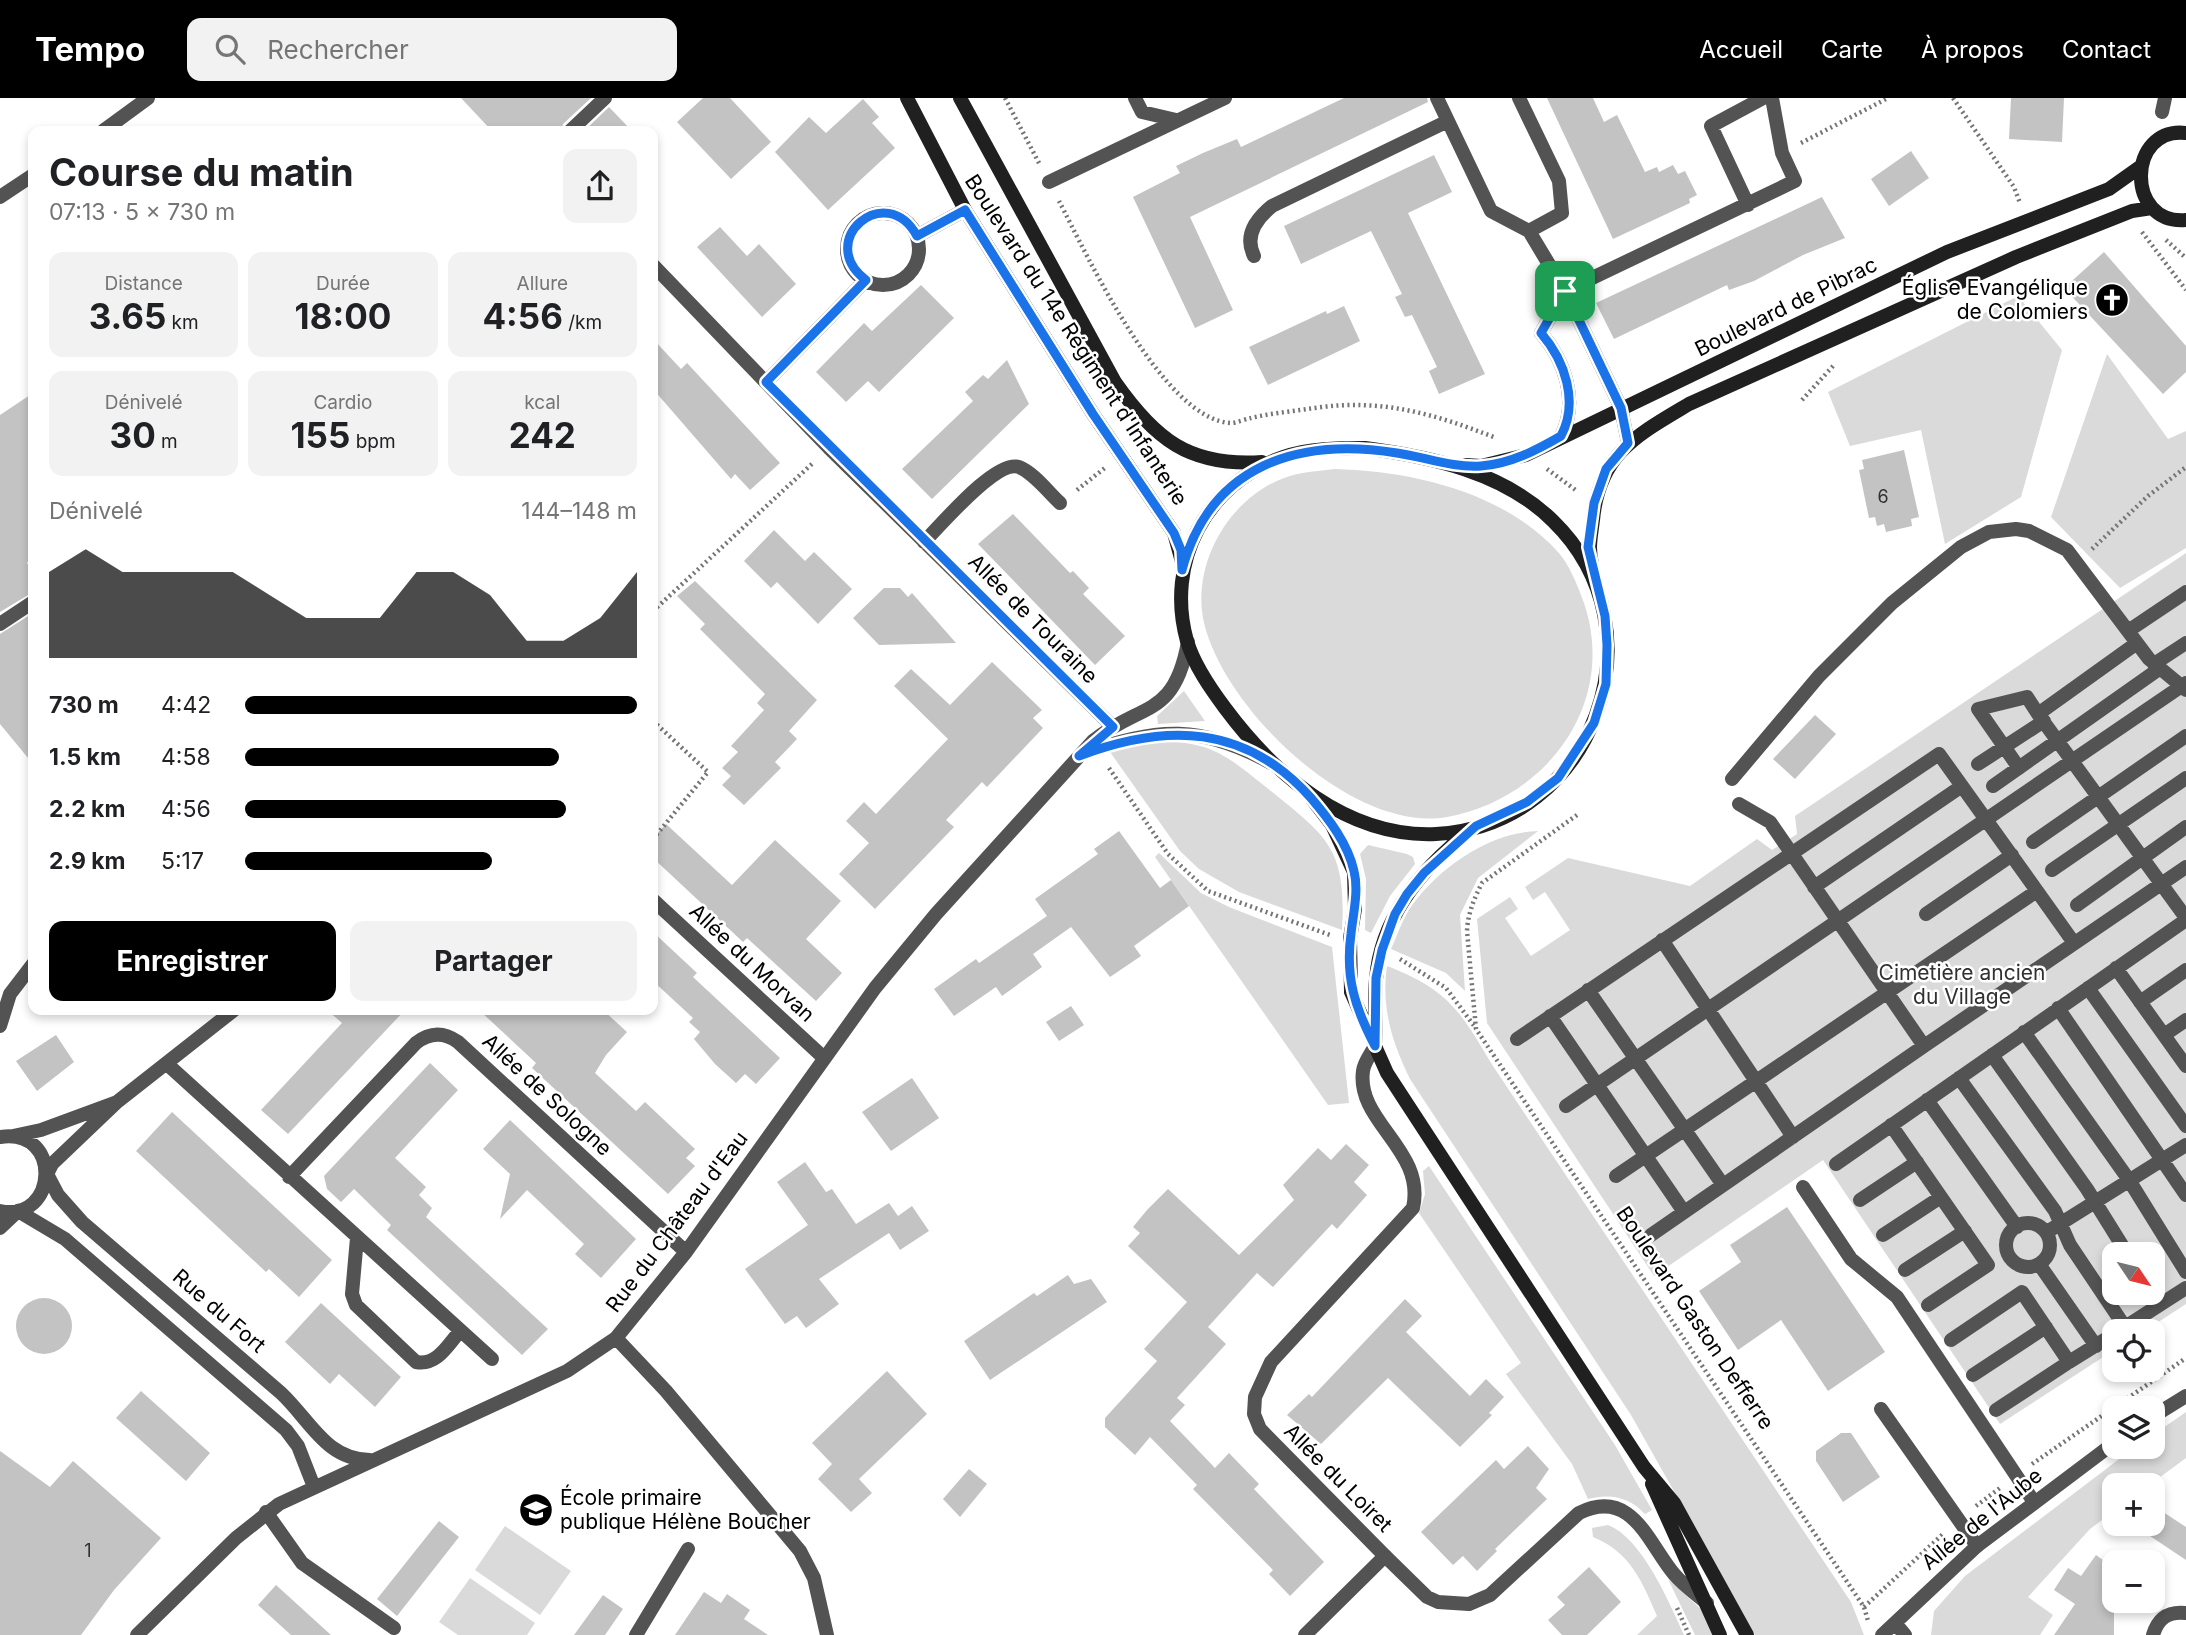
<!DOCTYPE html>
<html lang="fr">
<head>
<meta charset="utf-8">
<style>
	:root { --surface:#fff; --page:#f2f2f2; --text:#202124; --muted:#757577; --accent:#000 }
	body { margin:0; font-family:Inter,sans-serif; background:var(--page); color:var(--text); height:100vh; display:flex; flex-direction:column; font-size:26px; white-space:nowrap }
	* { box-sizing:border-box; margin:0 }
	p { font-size:23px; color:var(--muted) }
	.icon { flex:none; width:38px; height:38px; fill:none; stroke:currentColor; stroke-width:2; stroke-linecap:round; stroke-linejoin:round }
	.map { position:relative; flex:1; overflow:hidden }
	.drawer { position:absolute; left:28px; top:28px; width:630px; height:889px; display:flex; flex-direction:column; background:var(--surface); border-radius:14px; box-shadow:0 4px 10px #0003 }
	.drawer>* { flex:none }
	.needle { width:46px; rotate:125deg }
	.controls { position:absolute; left:2102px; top:1144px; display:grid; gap:14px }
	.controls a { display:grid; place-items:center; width:63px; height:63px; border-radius:14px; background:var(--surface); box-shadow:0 4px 10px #0003; font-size:35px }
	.pin { position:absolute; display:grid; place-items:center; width:60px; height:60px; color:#fff; margin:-30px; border-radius:14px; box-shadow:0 4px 10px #0006 }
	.round { display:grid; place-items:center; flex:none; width:74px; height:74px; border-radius:14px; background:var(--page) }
	.summary { display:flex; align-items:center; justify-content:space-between; height:119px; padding:0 21px }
	h1 { font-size:38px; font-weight:700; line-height:52px }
	.metrics { display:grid; grid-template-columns:repeat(3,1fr); gap:10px; height:119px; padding:7px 21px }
	.metrics div { display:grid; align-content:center; border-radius:14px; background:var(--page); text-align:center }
	.metrics b { font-size:35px; font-weight:700 }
	.metrics small { font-size:19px; font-weight:400 }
	.metrics p { font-size:19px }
	.chart { height:196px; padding:14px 21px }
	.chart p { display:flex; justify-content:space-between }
	.chart svg { width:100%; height:126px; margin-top:7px; fill:var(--accent); opacity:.7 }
	.button { display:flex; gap:14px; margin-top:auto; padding:14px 21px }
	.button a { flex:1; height:80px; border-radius:14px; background:var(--accent); color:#fff; font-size:28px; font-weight:700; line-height:80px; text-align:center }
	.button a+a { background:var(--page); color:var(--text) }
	ul { padding:0 21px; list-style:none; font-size:23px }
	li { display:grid; grid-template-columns:112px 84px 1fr; align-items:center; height:52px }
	li i { height:18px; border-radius:9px; background:var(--accent) }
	header { display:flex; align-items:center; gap:42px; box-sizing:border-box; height:98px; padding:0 35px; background:var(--accent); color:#fff }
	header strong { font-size:33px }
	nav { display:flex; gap:38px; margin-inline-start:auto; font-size:24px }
	.search { width:490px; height:63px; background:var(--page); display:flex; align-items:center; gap:18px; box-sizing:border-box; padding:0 24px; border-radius:14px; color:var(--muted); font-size:26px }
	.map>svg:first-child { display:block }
	.green { fill:#dadada; fill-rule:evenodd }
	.building { fill:#c3c3c3 }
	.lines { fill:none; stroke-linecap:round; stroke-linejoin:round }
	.path { stroke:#757575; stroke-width:4.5; stroke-dasharray:2 3.5; stroke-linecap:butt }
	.lane { stroke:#535353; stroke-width:14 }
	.street { stroke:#535353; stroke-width:14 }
	.secondary { stroke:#202020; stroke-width:14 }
	.route-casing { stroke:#fff; stroke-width:14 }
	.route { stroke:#1a73e8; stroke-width:9 }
	.labels { text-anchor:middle; stroke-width:5; stroke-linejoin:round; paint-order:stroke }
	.number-label { font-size:18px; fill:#313131 }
	.poi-label { font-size:21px; fill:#000; stroke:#fff; text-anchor:end }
	.street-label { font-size:21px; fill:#000; stroke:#fff }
	.park-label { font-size:21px; fill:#313131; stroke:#fff }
</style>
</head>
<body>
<header>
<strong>Tempo</strong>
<div class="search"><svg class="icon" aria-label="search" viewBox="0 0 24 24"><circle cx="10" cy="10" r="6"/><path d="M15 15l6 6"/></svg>Rechercher</div>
<nav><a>Accueil</a><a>Carte</a><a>À propos</a><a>Contact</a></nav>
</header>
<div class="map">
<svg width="2186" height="1537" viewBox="0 0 2186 1537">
	<rect width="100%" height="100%" fill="#fff"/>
	<path class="green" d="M2018,198L2062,252L2021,399L1945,446L1921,332L1850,348L1828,294Z
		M2107,256L2168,341L2186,333V450L2120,490L2051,419Z
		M1335,371C1412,373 1504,394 1558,454C1570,467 1578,489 1584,505C1618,606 1546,701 1447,719C1352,736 1220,608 1203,520C1193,463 1230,400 1284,380C1300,374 1318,373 1335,371Z
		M2186,455V1206L2143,1234H2114V1252L2000,1326L1823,1062L1654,1178L1487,925L1477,821L1510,799L1518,811L1505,820L1531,858L1570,832L1545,794L1533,802L1525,789L1568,760L1690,788L1757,741L1772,752L1797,736L1795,718ZM2114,1157H2152V1195H2114Z
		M1184,593L1205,623L1158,626L1157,618Z
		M1149,643C1209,643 1221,653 1266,689C1326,738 1347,748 1342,832L1239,794L1199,771L1180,753L1110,654Z
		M1538,733L1478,780L1460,817L1465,893L1446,875L1391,851C1398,836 1403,819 1413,806C1441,768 1491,734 1538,733Z
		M1368,747L1407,756L1413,759L1415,766L1390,798L1371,835L1365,832L1366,781L1360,756Z
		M1159,755L1201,795L1229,809L1332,849L1349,1005L1328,1007L1155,759Z
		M1387,868C1449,892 1460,913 1493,968L1851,1504L1864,1537H1755L1631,1317L1410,981C1392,944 1381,910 1387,868Z
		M1429,1068L1615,1347L1652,1412L1645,1416C1630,1399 1610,1395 1588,1401L1572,1366L1506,1276L1521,1265L1419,1115L1425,1096L1423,1073Z
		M2186,1314V1360L2148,1388H2114V1413L2090,1431L2028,1499L2053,1517L2040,1537H1931L1934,1513L1965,1478L2135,1349H2152L2153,1337Z
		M1608,1427C1642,1440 1669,1504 1684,1537H1637L1657,1518C1642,1483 1630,1454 1593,1439L1592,1430Z
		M505,1428L571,1473L540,1517L475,1472Z
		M470,1480L535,1525L527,1537H458L439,1524Z
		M1668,1481L1702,1512L1713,1537H1695Z"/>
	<path class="building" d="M461,0H591L563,26L561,33H492Z
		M703,0H730L771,44L731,81L677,24Z
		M1344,0H1427L1428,4L1190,119L1233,212L1195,230L1133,99L1180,75L1176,68L1203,55L1237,41L1241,49Z
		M1547,0H1593L1604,24L1617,17L1645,74L1657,69L1659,74L1673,67L1678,76L1685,73L1697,97L1689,101L1690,105L1613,141Z
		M2011,0H2064L2062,44L2009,41Z
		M863,1L879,19L872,25L895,50L828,112L775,54L809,19L826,35Z
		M609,9L632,33H584Z
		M1911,53L1929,80L1889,108L1871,81Z
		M1434,57L1452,94L1408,115L1485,276L1439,296L1429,273L1437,269L1412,217L1405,219L1395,199L1402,196L1371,133L1301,166L1284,128Z
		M1822,99L1845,140L1803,157L1754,183L1729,192L1727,187L1614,241L1596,205Z
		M720,129L747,158L759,146L796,186L762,219L697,149Z
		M2104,154L2186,248V274L2163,296L2064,190Z
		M921,187L954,220L879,294L868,283L846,304L816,274L864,225L872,233Z
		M1344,208L1360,243L1268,287L1249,249L1326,213L1327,216Z
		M653,241L681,271L687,265L780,365L750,392L735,376L731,381L653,291Z
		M1007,262L1029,306L932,401L902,371L973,303L965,294L983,277L988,281Z
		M33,295V455L27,465L33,474V494L0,514V317Z
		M1904,352L1919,419L1911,421L1912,428L1886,434L1884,426L1877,428L1875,419L1869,420L1859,372L1864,371L1862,362Z
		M1013,416L1070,475L1073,473L1089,490L1083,496L1125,538L1095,567L978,446Z
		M774,432L805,463L814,454L852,491L818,526L777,484L771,490L744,463Z
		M695,483L817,602L789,633L797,641L775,664L781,670L744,707L722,687L731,678L722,670L738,654L731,648L764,612L757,605L765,596L700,531L705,526L677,498Z
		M884,490H900L908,499L912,495L956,545L879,547L853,520Z
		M33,515V666L0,626V536Z
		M992,564L1042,612L1033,620L1043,630L987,689L982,684L946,722L954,729L875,811L839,776L869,745L846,723L864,704L876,716L948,641L894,588L911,571L950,607Z
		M1815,617L1836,636L1795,681L1773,661Z
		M666,726L732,787L775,742L841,803L806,841L842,875L816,903L747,840L743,844L653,760V740Z
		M1119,733L1160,790L1171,782L1189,808L1134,848L1141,858L1110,879L1071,829L1033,856L1042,869L1002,898L996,889L954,918L934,891L976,861L979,865L1047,818L1035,801L1098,756L1094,751Z
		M653,834L697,875L693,879L780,960L756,986L745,976L736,985L715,966L694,941L700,934L689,924L693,920L653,883Z
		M1071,908L1084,927L1059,943L1046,924Z
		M327,912H405L288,1036L261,1012L342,925Z
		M479,912H603L627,934L606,957L595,975L636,1013L645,1004L695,1051L686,1060L695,1068L668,1096L532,970L536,965Z
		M56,937L74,964L37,993L16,963Z
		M430,965L458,992L395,1060L426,1089L419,1097L432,1110L426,1119L548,1231L522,1257L387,1132L391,1127L354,1091L341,1104L327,1091L324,1078Z
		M912,980L939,1020L891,1053L862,1014Z
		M172,1014L332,1162L299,1199L269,1171L266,1174L136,1053Z
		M510,1022L636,1141L601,1180L575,1156L584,1146L527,1092L500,1121L510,1076L483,1051Z
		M1346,1046L1369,1067L1354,1084L1367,1097L1337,1131L1332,1126L1273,1189L1257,1175L1208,1229L1226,1246L1177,1300L1185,1307L1170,1323L1215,1370L1229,1355L1259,1386L1254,1391L1324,1464L1290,1498L1269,1476L1273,1472L1193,1391L1197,1387L1150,1339L1135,1357L1105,1329V1320L1157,1263L1144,1251L1187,1204L1128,1148L1140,1135L1133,1129L1147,1112L1168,1091L1239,1157L1294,1102L1283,1087L1318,1050L1331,1062Z
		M805,1064L826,1094L832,1091L856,1126L889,1105L898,1118L912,1108L929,1133L900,1152L889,1135L819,1181L839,1206L806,1230L797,1218L785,1226L745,1171L808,1127L777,1084Z
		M1787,1109L1885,1254L1828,1293L1781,1222L1738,1252L1699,1193L1741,1164L1730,1147Z
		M1068,1177L1074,1186L1091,1181L1107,1204L990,1282L964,1243L1034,1195L1037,1198Z
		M16 1228a28 28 0 1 1 56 0a28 28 0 1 1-56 0Z
		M1405,1201L1422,1218L1406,1234L1470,1298L1486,1281L1504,1299L1489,1315L1492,1317L1460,1349L1388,1280L1321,1346L1287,1317L1309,1296L1312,1299Z
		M321,1205L401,1279L375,1309L339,1276L330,1286L285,1244Z
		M887,1273L927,1316L859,1381L872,1395L851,1414L818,1381L832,1366L812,1345Z
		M141,1293L210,1355L186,1383L116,1320Z
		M1841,1335H1851L1880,1379L1843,1404L1816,1363V1353Z
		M1528,1348L1549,1371L1536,1390L1547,1401L1495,1451L1497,1453L1477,1473L1463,1458L1453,1467L1421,1434L1496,1362L1504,1371Z
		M0,1353L50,1389L73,1363L161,1440L114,1492L81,1537H0Z
		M969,1371L987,1386L960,1419L943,1401Z
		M2160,1412L2186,1429V1462L2144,1434Z
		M439,1423L459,1439L397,1518L377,1501Z
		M2096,1457L2114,1470V1537H2054L2075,1506L2054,1492L2068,1470L2081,1478Z
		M1589,1469L1621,1504L1587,1537H1562L1548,1522L1565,1507L1557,1499Z
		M276,1487L331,1537H291L258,1507Z
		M704,1494L721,1505L727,1496L750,1512L744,1521L768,1537H675Z
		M603,1497L623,1511L605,1537H574Z"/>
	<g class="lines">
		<path class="path" d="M1005,0L1040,67
			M1953,0L2014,89L2020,105
			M1801,45L1888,0
			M1059,103C1087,157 1163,322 1231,325C1237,325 1245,321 1251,320C1272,315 1294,313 1315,310C1381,300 1435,316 1496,340
			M2142,134L2186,192
			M2166,142L2186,160
			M1802,302L1834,267
			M1547,371L1577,393
			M1077,392L1106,369
			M2092,451L2148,398L2186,369
			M653,513L814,364
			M653,623L708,674L653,741
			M1109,670L1168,756L1208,793L1330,837
			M1577,717L1482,785C1474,801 1468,815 1467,833L1476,931L1864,1509L1868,1523
			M1400,861L1446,890L1475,929
			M2032,1366L2186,1260
			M1976,1408L2000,1390
			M1864,1509L1943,1436
			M1677,1510L1689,1537"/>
		<path class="lane" d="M1437,0L1491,113L1529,133L1565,193L1621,310L1628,345
			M1519,0L1559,83L1562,115L1529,133
			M1748,107L1711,28L1763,0
			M1254,158C1244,138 1256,121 1272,108L1448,23
			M1561,338C1579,304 1565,263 1541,235L1565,193L1795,83L1782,55L1772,0
			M2128,533L2186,494
			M2137,545L2038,616L2186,820
			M2154,566L2186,545
			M1978,666L2044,623
			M2019,670L1978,611L2027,599L2038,616
			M1732,681L1819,578L1892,505L1961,449L1989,434L2016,431L2029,433L2067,452L2149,561L2186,592
			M1993,688L2159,571
			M1739,706L1770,724L1924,948L2186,769
			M2033,744L2186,638
			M2052,772L2186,680
			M1814,789L1962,688
			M653,802L823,959
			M2077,807L2186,729
			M1926,816L2012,757
			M1662,842L1793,1039
			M2116,870L2186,968
			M2088,890L2186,1028
			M1588,892L1723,1087
			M2140,904L2186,872
			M2058,910L2186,1097
			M1550,918L1684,1114
			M2024,934L2129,1082L2186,1174
			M2164,937L2186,922
			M1517,941L1939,656L2037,793
			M1992,957L2087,1091L2128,1157
			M1959,980L2055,1113L2070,1147L2125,1229
			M1927,1002L2017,1129
			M1566,1008L2186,585
			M1891,1027L1988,1167L1928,1207
			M1836,1066L2186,822
			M1616,1078L2037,793L2074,845
			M1803,1089L1851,1161L1897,1199L2034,1404
			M1860,1102L1917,1064
			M2006 1147a22 22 0 1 1 44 0a22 22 0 1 1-44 0Z
			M2047,1134L2186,1047
			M1651,1137L1924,948
			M1883,1137L1941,1099
			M2039,1166L2096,1248
			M1905,1172L1965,1133
			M2119,1233L2186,1190
			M1951,1242L2022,1194L2069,1264L1996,1312
			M2069,1264L2114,1236
			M1973,1277L2046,1229
			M1881,1311L1977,1448
			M266,1414L302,1465L394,1530
			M636,1537L688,1451
			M1305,1537L1385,1458"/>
		<path class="street" d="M1135,0L1142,14L1176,22
			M2162,14L2165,0
			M103,33L148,0
			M570,33L605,0
			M1049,84L1225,0
			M0,99L33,77
			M847 151a36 36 0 1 1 72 0a36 36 0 1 1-72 0Z
			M917,138L965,112
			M653,167L829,350L1113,629
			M766,284L866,182
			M924,444C941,427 996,361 1019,369C1034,375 1048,394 1060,405
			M0,526L33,504
			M1083,656C1157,628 1202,627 1271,665
			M0,928L10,896L33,866
			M1375,948C1371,956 1364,964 1363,973C1356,1024 1426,1052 1413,1110L1271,1264L1255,1299L1254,1316L1260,1331L1385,1458L1427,1499L1438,1504L1469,1506L1490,1497L1579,1415C1632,1389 1648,1445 1674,1476C1683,1487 1696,1496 1707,1505
			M167,966L492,1261
			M117,1004L234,912
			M13,1038L41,1032L117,1004L52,1066L47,1076L58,1097L82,1124L281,1295C310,1322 326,1362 370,1362
			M0,1039C63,1029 58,1125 0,1113
			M289,1079L416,945C430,934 444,934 458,944L686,1154
			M0,1130L18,1113L65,1141L286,1332L298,1348L314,1389
			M357,1140L352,1196L356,1207L416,1264C437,1268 448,1247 460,1233
			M616,1240L666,1293L800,1453L814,1480L827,1537
			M2152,1319L2186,1298
			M1895,1525L1905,1537
			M137,1537L236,1440L279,1406L567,1273L616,1240L686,1154L875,890L936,816L1093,643C1141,604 1174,621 1188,544
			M1882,1537L1977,1448L2114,1345
			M2153,1537C2158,1520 2168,1513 2186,1515"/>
		<path class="secondary" d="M907,0L965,112L1093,316L1174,435L1182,464
			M960,0L1115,284C1155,341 1189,369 1262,364
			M2186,35C2127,28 2125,127 2186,122
			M1365,350C1431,359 1504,374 1553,423C1665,532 1594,728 1436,736C1347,740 1274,676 1225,610C1210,590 1194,567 1187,543C1165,464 1206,386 1283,359C1309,350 1338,350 1365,350Z
			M1466,367L1481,368L1526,357L1947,154L2109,91L2140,69
			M1592,466C1588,450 1591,438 1593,422C1599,356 1637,337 1689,306L2016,159L2132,113L2152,110
			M1312,701L1332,727L1354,774L1355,811L1350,840L1351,894L1387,975L1644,1369L1674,1405L1747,1537
			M1375,946C1376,925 1374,903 1376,881C1381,818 1424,768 1472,731
			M1652,1386L1720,1537"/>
	</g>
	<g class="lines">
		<g class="route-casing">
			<path id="route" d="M965,112L1093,316L1174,435L1181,452L1182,472C1210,367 1298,339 1397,355C1425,359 1453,370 1481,368C1510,366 1537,352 1561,338C1579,304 1565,263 1541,235L1565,193L1621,310L1628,345L1606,371L1594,405L1588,449L1605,518L1607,547L1606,586L1594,625L1558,680L1527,704L1476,728L1424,775L1407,796L1395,816L1382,852L1376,880L1375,948C1355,910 1345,879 1351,836C1353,816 1359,793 1354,773C1348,746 1329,721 1311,700C1245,626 1166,625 1079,658L1113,629L766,284L866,182C814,143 886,81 917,138Z"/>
		</g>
		<use href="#route" class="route"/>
	</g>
	<defs>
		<g id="church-disc" transform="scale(1.75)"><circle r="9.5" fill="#000" stroke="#fff"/><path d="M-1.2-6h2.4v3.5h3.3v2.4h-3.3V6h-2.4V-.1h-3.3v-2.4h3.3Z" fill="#fff"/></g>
		<g id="school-disc" transform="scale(1.75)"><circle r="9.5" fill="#000" stroke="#fff"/><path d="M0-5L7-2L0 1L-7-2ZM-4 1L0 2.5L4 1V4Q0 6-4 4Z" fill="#fff"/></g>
	</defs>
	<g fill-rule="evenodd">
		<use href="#church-disc" x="2112" y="202"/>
		<use href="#school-disc" x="536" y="1412"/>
	</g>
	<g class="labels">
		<g class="number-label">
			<text x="1883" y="405">6</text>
			<text x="88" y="1459">1</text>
		</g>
		<g class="poi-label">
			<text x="2088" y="197">Église Evangélique<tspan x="2088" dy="24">de Colomiers</tspan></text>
			<text x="560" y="1407" text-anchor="start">École primaire<tspan x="560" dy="24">publique Hélène Boucher</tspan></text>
		</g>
		<g class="street-label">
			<text transform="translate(1786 209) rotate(-26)" y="7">Boulevard de Pibrac</text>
			<text transform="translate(1076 242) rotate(57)" y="7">Boulevard du 14e Régiment d'Infanterie</text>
			<text transform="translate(1033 521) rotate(45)" y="7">Allée de Touraine</text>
			<text transform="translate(752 865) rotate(43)" y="7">Allée du Morvan</text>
			<text transform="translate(547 997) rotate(43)" y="7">Allée de Sologne</text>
			<text transform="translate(677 1124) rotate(-53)" y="7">Rue du Château d'Eau</text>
			<text transform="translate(219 1213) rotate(41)" y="7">Rue du Fort</text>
			<text transform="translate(1695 1220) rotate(56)" y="7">Boulevard Gaston Defferre</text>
			<text transform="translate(1338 1380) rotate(45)" y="7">Allée du Loiret</text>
			<text transform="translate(1982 1421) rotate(-39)" y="7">Allée de l'Aube</text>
		</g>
		<g class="park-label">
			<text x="1962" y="882">Cimetière ancien<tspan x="1962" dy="24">du Village</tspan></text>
		</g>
	</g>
</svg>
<div class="controls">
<a><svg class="needle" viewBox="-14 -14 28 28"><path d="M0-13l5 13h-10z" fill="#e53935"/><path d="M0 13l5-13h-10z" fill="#757577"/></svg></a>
<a><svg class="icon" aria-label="locate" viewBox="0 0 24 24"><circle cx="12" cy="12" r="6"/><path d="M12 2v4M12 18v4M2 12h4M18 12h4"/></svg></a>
<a><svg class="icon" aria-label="layers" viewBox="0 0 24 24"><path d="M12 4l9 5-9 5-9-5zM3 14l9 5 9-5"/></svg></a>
<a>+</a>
<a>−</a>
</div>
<div class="pin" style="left:1565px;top:193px;background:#1e9e55"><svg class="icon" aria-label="arrive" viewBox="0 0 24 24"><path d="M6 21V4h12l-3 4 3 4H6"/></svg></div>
<section class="drawer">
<div class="summary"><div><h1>Course du matin</h1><p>07:13 · 5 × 730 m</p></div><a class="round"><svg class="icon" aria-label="share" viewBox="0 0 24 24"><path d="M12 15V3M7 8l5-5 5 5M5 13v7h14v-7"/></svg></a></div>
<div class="metrics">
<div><p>Distance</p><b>3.65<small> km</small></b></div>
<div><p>Durée</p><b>18:00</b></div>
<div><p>Allure</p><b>4:56<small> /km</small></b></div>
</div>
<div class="metrics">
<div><p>Dénivelé</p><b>30<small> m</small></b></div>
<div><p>Cardio</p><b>155<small> bpm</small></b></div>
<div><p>kcal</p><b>242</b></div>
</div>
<div class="chart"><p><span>Dénivelé</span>144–148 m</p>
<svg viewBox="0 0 160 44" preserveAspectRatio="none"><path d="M0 44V14L10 6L20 14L30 14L40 14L50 14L60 22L70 30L80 30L90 30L100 14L110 14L120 22L130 38L140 38L150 30L160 14V44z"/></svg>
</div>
<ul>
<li><b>730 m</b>4:42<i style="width:100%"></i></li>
<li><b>1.5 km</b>4:58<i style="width:80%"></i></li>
<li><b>2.2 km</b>4:56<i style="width:82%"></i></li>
<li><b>2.9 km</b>5:17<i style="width:63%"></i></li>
</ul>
<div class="button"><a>Enregistrer</a><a>Partager</a></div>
</section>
</div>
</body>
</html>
